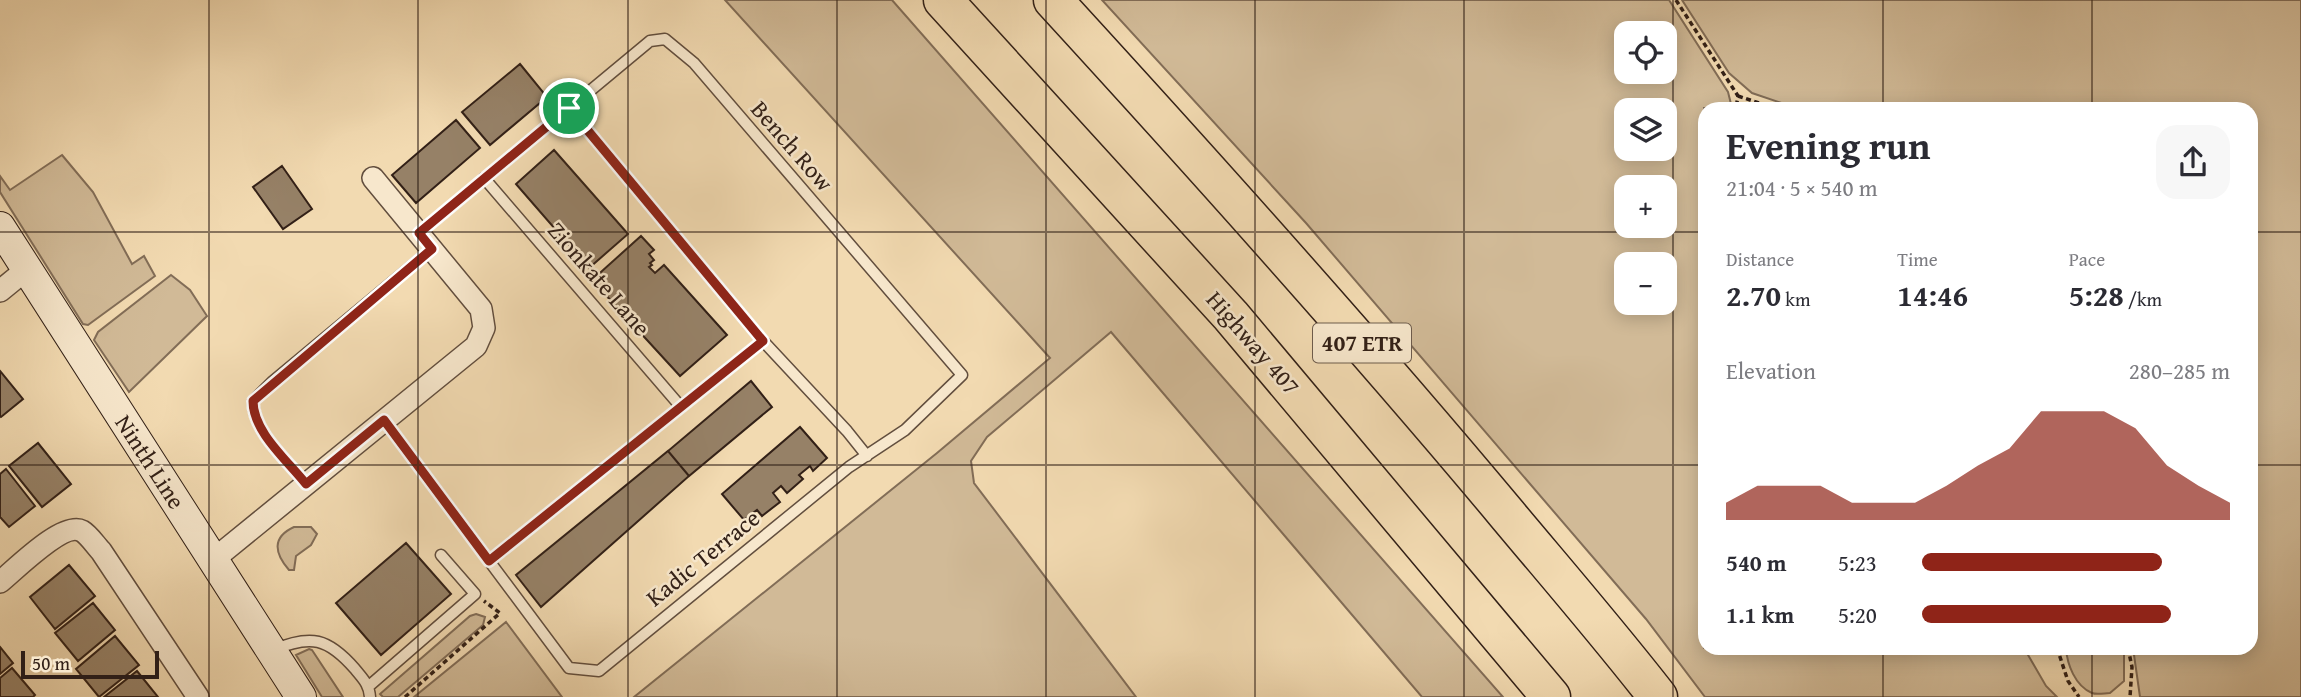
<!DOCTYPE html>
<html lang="en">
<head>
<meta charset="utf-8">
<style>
	:root { --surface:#fff; --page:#f7f7f7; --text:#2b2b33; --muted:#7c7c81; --accent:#8f2418 }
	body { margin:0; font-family:"Gentium Book Plus",serif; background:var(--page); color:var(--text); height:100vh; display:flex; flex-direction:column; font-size:26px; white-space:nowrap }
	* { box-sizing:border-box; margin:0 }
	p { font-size:23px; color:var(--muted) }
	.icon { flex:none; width:38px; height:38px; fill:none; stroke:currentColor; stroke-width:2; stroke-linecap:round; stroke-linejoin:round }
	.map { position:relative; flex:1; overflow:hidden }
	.drawer { position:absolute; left:1698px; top:102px; width:560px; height:553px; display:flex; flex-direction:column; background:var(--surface); border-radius:21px; box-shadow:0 4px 18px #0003 }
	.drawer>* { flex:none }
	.controls { position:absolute; left:1614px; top:21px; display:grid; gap:14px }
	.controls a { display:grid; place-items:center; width:63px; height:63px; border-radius:14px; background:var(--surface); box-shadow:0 4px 18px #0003; font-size:35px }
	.scale { position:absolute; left:21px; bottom:18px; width:138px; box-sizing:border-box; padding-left:7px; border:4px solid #322017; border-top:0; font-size:19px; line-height:24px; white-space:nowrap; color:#322017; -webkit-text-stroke:5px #f7e7cc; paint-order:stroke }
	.pin { position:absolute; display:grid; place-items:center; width:60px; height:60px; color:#fff; margin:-30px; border:4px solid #fff; border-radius:50%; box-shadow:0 2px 7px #0007 }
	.round { display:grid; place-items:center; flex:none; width:74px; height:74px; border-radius:21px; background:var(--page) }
	.overview { display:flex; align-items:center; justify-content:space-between; height:119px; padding:0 28px }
	h1 { font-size:38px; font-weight:700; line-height:52px }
	.stats { display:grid; grid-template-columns:repeat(3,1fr); gap:10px; height:119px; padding:7px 28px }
	.stats div { display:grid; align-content:center }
	.stats b { font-size:30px; font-weight:700 }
	.stats small { font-size:19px; font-weight:400 }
	.stats p { font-size:19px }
	.chart { height:196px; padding:14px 28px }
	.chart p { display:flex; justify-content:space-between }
	.chart svg { width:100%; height:126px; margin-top:7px; fill:var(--accent); opacity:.7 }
	ul { padding:0 28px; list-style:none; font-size:23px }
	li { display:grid; grid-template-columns:112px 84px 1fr; align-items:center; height:52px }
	li i { height:18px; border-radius:9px; background:var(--accent) }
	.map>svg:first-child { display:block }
	.green { fill:#d1ba97; stroke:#826d57; stroke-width:2; fill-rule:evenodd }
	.building { fill:#968167; stroke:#322017; stroke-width:2 }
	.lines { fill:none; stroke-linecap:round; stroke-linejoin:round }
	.service-casing { stroke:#624e3e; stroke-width:13 }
	.minor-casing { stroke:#624e3e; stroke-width:24 }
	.secondary-casing { stroke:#322017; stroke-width:32 }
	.motorway-casing { stroke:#322017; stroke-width:41 }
	.path { stroke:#322017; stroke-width:3.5; stroke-dasharray:5 3.5; stroke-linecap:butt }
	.service { stroke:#f7e7cc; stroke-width:10 }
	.minor { stroke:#f7e7cc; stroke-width:21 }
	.secondary { stroke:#f7e7cc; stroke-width:30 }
	.motorway { stroke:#f2dab1; stroke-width:38 }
	.route-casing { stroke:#fff; stroke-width:14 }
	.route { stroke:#8f2418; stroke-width:9 }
	.grid { fill:none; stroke:#322017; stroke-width:2; stroke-opacity:0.55 }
	.labels { text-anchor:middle; stroke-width:5; stroke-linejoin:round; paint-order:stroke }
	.shield { fill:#f7e7cc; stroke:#6d5c4d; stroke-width:2 }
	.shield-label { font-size:23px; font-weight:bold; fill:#322017 }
	.street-label { font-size:24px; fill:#322017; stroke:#f7e7cc }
</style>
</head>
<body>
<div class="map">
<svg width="2301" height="697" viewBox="0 0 2301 697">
	<rect width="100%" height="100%" fill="#f2dab1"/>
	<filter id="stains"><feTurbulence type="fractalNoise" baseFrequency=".00286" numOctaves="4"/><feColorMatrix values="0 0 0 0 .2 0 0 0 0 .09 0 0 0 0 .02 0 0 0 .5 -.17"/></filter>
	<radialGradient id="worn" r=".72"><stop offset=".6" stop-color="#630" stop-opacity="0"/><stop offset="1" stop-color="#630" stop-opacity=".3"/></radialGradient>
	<path class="green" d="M725,0H892L1503,697H1422L1111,332L987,437L971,461L974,483L1136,697H634L937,453L1050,358Z
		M1102,0H1669L1728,92L1732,108H1704V648H2024L2046,686L2057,697H1705L1646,619L1306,223ZM1626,33H1664V72H1626ZM1626,110H1664V149H1626ZM1626,187H1664V226H1626ZM1626,264H1664V303H1626Z
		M1682,0H2301V697H2140L2133,648H2250V108H1796L1752,93L1729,73Z
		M62,155L93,192L132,264L144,256L155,276L88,325L83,324L0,192V176L10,190Z
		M171,275L190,290L207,316L129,392L94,340L98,332Z
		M294,527H311L317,534L311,545L296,556L294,570H289C274,553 272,537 294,527Z
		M476,614L485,617L483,625L398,697H383L380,694L470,616Z
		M506,622L562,697H414Z
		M2066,648H2122L2124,653V681L2110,693C2105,693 2097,695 2092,693C2075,686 2067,664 2066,648Z
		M309,649L312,650L343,697H322L296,655Z"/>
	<path class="building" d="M520,64L547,97L490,145L462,112Z
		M456,120L480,148L416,203L392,175Z
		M554,150L628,234L589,268L516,184Z
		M282,166L312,209L283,229L253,187Z
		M641,236L654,250L649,254L654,260L650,263L652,265L649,267L655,273L664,265L727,335L680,376L592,280Z
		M0,371L23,399L1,417L0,416Z
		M751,381L772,407L689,476L668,451Z
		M800,427L827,458L813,471L810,466L799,475L803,479L787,493L781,486L773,493L780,502L762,516L757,510L744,520L722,494Z
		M38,443L71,484L42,507L9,466Z
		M668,451L689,476L541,607L516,575Z
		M6,469L35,506L9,527L0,517V474Z
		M406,543L451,594L381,655L336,603Z
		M69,565L95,596L55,629L30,597Z
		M93,603L115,630L78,661L55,633Z
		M115,636L139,665L99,697L76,669Z
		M0,647L13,663L0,674Z
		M12,668L35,695L33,697H0V678Z
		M137,671L158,697H104Z"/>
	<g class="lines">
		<g class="service-casing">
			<path id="service" d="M569,108L763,341L847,431L867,456
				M484,178L681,407
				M384,420L569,668L599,671L849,467L905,430L962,375L694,63L665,39L650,41L419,233
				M306,484C287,460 253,432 253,401L272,382L432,249
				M489,561L763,341
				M273,650C311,634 328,638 355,669C363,679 369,684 370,697
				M369,686L475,594L441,555"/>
		</g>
		<g class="minor-casing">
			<path id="minor" d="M0,291L27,269
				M213,560L476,346L484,328L481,309L373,178
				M0,582C15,570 63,521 82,531C89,535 96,546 101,551L198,697"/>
		</g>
		<g class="secondary-casing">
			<path id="secondary" d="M0,227L301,697"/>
		</g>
		<g class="motorway-casing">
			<path id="motorway" d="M943,0L1231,316L1551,697
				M1053,0C1207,168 1360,338 1506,513C1557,574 1609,634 1658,697"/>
		</g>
		<path class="path" d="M1676,0L1738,96L1736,108
			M1738,96L1774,108
			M2057,648L2068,681L2079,697
			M2128,648L2132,667L2130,697
			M405,697L500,613L484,601"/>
		<use href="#service" class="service"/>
		<use href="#minor" class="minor"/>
		<use href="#secondary" class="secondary"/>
		<use href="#motorway" class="motorway"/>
	</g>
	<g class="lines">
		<g class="route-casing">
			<path id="route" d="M569,108L763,341L489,561L384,420L306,484C287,460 253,432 253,401L432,249L419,233Z"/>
		</g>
		<use href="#route" class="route"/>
	</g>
	<path class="grid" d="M209,0V697M418,0V697M628,0V697M837,0V697M1046,0V697M1255,0V697M1464,0V697M1673,0V697M1883,0V108M2092,0V108M0,232H1704M2250,232H2301M0,465H1704M2250,465H2301M1883,648V697M2092,648V697"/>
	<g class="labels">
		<rect class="shield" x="1313" y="323.5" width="98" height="39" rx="5"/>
		<g class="shield-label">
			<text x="1362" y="351">407 ETR</text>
		</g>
		<g class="street-label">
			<text transform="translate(792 146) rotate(49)" y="8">Bench Row</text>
			<text transform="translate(599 279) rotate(49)" y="8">Zionkate Lane</text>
			<text transform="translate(1253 343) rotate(49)" y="8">Highway 407</text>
			<text transform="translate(150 462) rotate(57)" y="8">Ninth Line</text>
			<text transform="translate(703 558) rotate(-39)" y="8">Kadic Terrace</text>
		</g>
	</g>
	<rect width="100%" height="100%" filter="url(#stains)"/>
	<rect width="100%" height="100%" fill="url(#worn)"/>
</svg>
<div class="controls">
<a><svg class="icon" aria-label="locate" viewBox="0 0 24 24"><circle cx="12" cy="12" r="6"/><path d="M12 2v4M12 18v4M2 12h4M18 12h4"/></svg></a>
<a><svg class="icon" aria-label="layers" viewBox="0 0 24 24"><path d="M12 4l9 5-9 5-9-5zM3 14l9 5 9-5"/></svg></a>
<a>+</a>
<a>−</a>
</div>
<div class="scale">50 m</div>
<div class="pin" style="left:569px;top:108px;background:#1e9e55"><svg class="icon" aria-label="arrive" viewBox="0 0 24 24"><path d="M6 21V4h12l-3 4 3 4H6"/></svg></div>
<section class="drawer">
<div class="overview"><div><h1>Evening run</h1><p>21:04 · 5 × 540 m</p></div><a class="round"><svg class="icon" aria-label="share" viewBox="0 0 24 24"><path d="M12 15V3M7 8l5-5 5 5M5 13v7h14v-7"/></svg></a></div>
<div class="stats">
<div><p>Distance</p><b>2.70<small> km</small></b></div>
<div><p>Time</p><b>14:46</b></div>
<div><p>Pace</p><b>5:28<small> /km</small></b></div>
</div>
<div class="chart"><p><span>Elevation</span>280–285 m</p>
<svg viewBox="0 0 160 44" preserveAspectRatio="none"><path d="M0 44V38L10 32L20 32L30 32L40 38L50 38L60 38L70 32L80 25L90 19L100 6L110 6L120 6L130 12L140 25L150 32L160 38V44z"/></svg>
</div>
<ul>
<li><b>540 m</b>5:23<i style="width:78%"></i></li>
<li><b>1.1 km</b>5:20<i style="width:81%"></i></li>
</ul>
</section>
</div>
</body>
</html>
